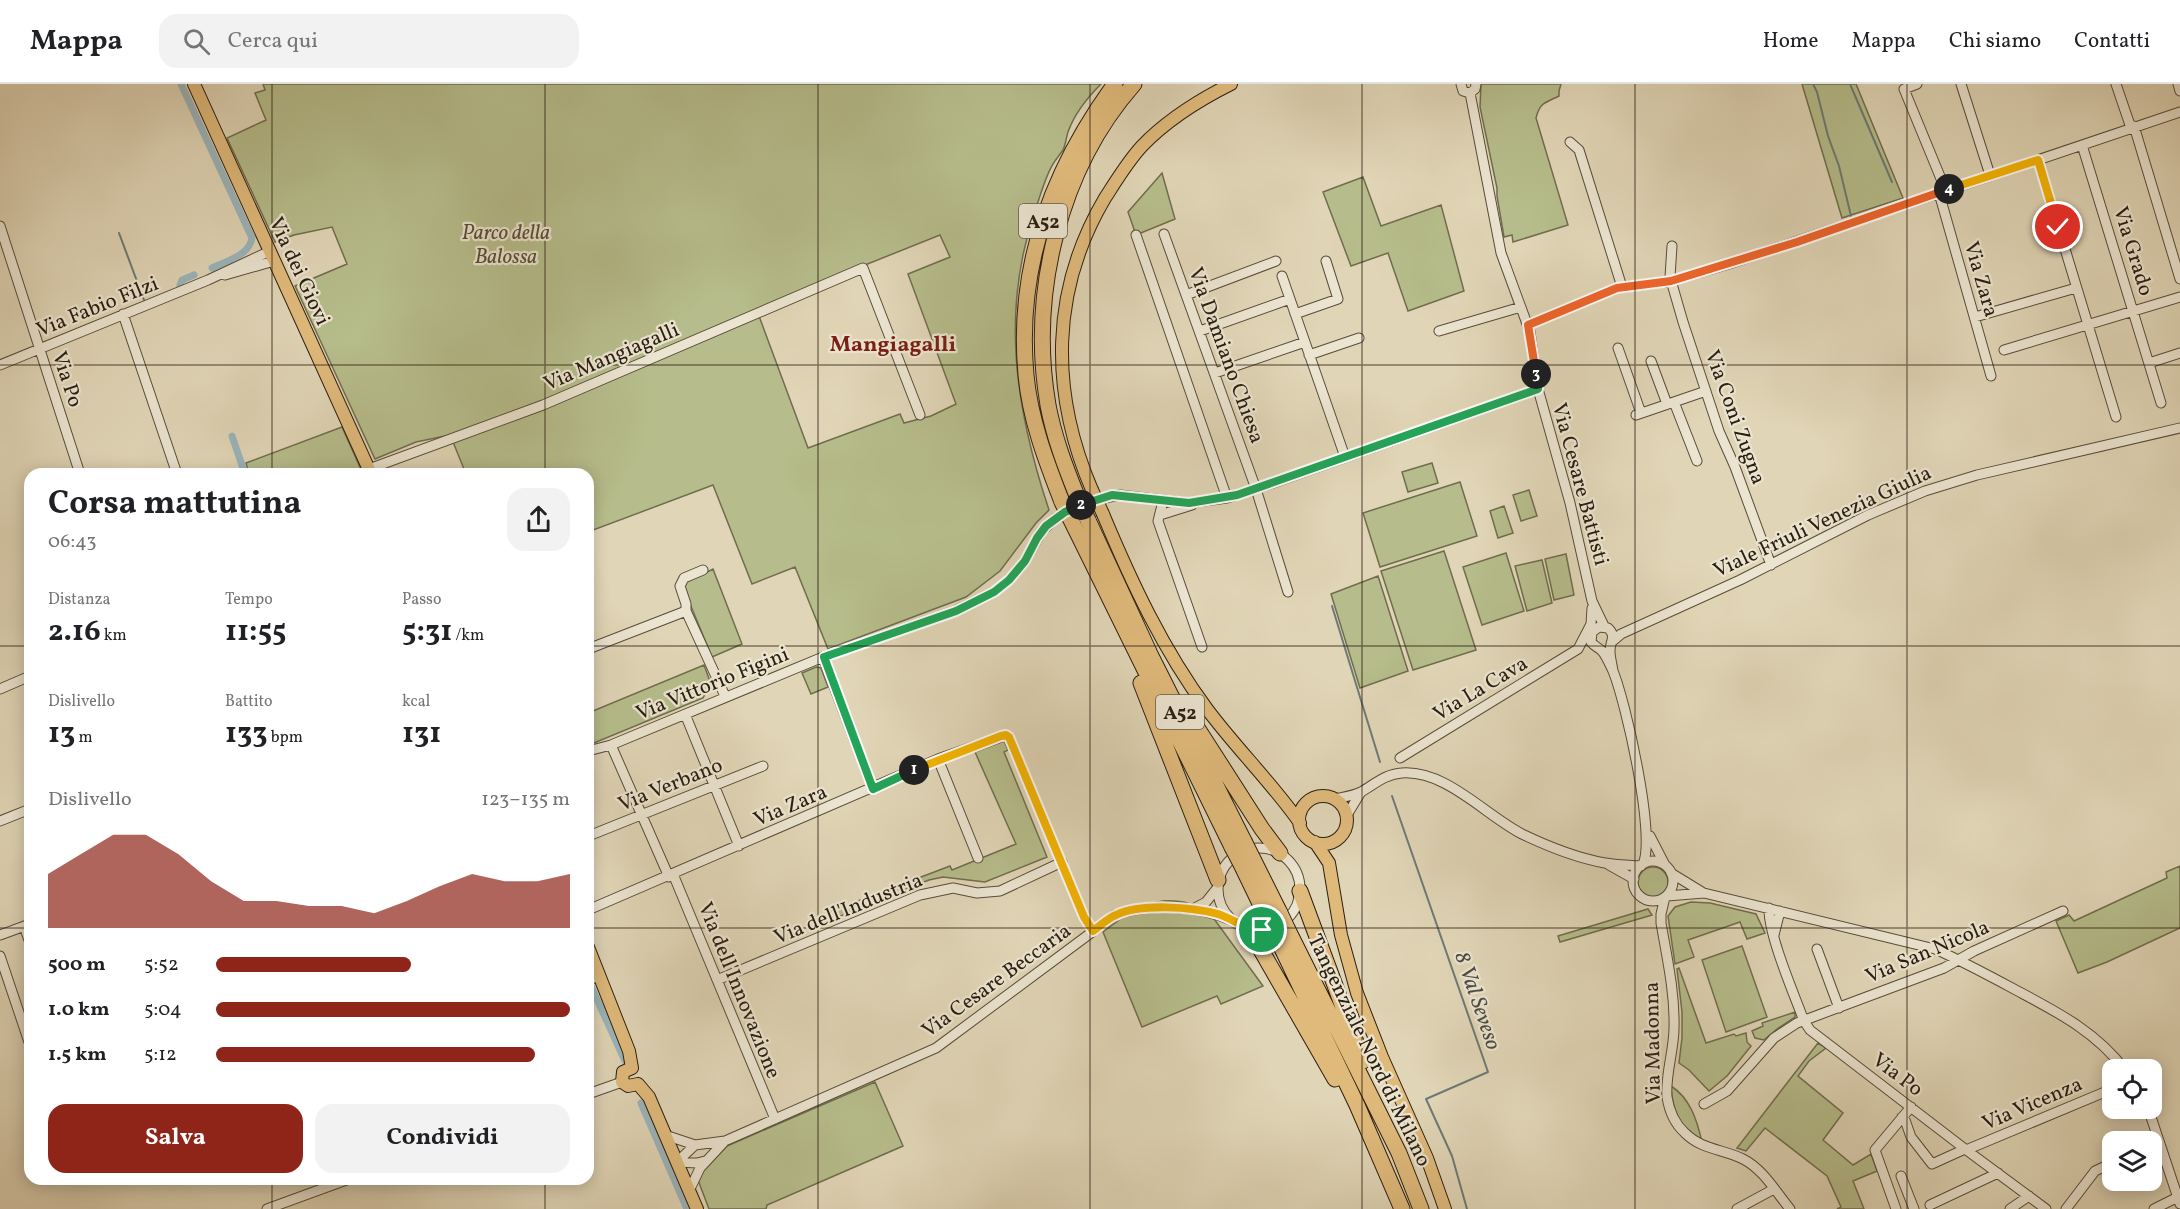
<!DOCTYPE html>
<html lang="it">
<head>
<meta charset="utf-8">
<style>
	:root { --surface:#fff; --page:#f2f2f2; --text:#202124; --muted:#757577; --line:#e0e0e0; --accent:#8f2418 }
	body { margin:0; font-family:Vollkorn,serif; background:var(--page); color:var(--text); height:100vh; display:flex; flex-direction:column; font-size:22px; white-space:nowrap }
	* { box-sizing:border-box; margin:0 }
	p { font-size:20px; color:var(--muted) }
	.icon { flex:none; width:33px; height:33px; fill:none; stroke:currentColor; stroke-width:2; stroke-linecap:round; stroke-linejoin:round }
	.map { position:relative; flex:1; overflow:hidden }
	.drawer { position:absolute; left:24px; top:384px; width:570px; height:717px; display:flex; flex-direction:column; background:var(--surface); border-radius:18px; box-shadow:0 3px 15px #0003 }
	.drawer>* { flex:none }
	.fabs { position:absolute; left:2102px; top:975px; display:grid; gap:12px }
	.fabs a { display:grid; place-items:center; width:60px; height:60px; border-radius:12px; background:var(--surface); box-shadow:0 3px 15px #0003; font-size:30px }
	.pin { position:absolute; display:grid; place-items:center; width:51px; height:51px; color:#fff; margin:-26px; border:3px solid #fff; border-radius:50%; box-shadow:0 2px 6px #0007 }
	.km { position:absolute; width:30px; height:30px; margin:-15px; border-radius:50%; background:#222; color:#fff; font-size:16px; line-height:30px; text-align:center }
	.round { display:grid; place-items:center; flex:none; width:63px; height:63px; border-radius:18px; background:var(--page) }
	.overview { display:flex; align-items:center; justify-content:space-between; height:102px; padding:0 24px }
	h1 { font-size:33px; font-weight:700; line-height:45px }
	.metrics { display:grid; grid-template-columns:repeat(3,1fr); gap:9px; height:102px; padding:6px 24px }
	.metrics div { display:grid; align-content:center }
	.metrics b { font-size:30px; font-weight:700 }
	.metrics small { font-size:16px; font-weight:400 }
	.metrics p { font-size:16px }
	.chart { height:168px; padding:12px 24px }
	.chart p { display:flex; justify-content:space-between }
	.chart svg { width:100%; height:108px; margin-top:6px; fill:var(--accent); opacity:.7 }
	.action { display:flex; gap:12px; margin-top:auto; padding:12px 24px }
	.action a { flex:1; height:69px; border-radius:18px; background:var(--accent); color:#fff; font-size:24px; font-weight:700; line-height:69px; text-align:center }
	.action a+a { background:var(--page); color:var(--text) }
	ul { padding:0 24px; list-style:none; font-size:20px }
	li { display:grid; grid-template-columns:96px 72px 1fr; align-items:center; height:45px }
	li i { height:15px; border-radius:8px; background:var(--accent) }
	header { display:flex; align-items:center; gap:36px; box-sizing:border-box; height:84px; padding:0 30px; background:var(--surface); border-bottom:2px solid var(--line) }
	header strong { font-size:28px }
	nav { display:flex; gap:33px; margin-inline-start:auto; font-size:21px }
	.search { width:420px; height:54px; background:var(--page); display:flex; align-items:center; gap:15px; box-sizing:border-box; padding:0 21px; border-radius:18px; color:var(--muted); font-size:22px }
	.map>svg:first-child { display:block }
	.green { fill:#b6bc8b; stroke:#706d4e; stroke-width:1.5 }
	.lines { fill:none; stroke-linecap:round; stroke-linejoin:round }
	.stream { stroke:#6e7977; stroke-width:2 }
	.canal { stroke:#9bb5bb; stroke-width:7 }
	.minor-casing { stroke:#584c3a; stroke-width:11 }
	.major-casing { stroke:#2a1e10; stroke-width:14 }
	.highway-casing { stroke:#2a1e10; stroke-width:17 }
	.minor { stroke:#ebe4d0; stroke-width:9 }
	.major { stroke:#e0ba7b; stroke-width:12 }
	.highway { stroke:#e0ba7b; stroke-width:15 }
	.major-bridge-casing { stroke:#2a1e10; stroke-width:14; stroke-linecap:butt }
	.highway-bridge-casing { stroke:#2a1e10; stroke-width:17; stroke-linecap:butt }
	.major-bridge { stroke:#e0ba7b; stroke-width:12 }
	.highway-bridge { stroke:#e0ba7b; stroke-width:15 }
	.split-1-casing { stroke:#fff; stroke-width:12 }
	.split-2-casing { stroke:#fff; stroke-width:12 }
	.split-3-casing { stroke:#fff; stroke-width:12 }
	.split-4-casing { stroke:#fff; stroke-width:12 }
	.split-5-casing { stroke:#fff; stroke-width:12 }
	.split-1 { stroke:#f5b400; stroke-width:8 }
	.split-2 { stroke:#22a559; stroke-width:8 }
	.split-3 { stroke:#22a559; stroke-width:8 }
	.split-4 { stroke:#f0652b; stroke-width:8 }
	.split-5 { stroke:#f5b400; stroke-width:8 }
	.grid { fill:none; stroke:#2a1e10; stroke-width:1.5; stroke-opacity:0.55 }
	.labels { text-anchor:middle; stroke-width:4.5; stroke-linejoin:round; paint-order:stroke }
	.shield { fill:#ebe4d0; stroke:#64594a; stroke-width:1.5 }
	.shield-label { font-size:20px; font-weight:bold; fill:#2a1e10 }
	.park-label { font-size:21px; font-style:italic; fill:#544d35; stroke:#ebe4d0 }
	.street-label { font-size:21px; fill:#2a1e10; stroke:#ebe4d0 }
	.neighbourhood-label { font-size:22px; font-weight:bold; fill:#7a1f14; stroke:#ebe4d0 }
	.water-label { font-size:22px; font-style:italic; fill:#4c4b43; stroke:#ebe4d0 }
</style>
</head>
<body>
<header>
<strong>Mappa</strong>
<div class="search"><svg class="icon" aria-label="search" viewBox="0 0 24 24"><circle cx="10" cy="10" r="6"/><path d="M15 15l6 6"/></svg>Cerca qui</div>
<nav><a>Home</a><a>Mappa</a><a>Chi siamo</a><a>Contatti</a></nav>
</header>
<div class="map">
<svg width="2180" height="1125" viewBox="0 0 2180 1125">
	<rect width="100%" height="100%" fill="#e0d5b6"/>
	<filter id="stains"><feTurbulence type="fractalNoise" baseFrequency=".00333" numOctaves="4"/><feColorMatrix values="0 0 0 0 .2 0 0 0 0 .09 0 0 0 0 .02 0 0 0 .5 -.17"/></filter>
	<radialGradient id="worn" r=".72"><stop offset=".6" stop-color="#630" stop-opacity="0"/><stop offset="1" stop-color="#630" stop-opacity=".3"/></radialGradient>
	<path class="green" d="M263,0H1101C1088,13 1074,31 1068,48C1066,54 1066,60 1063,66C1060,70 1058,73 1055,77C1046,89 1040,113 1035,127C1000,229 1016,327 1049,426L1036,439L1000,487L966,513L828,565L795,483L752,500L713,401L588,448V390H466L453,358L759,232L808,364L900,330L904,339L931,332L956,320L908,190L950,173L940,151L860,183L551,314L450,351L416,358L375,375L295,202L347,180L332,143L294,151L275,158L227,54L266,36L255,9L265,6Z
		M1481,0H1561L1559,7V12C1545,19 1540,18 1536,34L1568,141L1513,158L1512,151L1504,153L1497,112V104L1480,23Z
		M1802,0H1856L1903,114L1842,134Z
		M1162,89L1175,135L1136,151L1128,128Z
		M1363,93L1381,142L1441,121L1464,207L1408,227L1388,169L1351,182L1323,108Z
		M342,343L363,390H249L246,379Z
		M1432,379L1438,399L1408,408L1402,388Z
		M1460,398L1477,452L1380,483L1363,429Z
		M1529,406L1537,432L1521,437L1513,411Z
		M1504,422L1513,449L1498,454L1490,427Z
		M1444,467L1476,566L1413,586L1381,487Z
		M1506,469L1524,527L1482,541L1463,483Z
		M1566,470L1574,511L1554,516L1545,475Z
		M1542,476L1552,519L1527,527L1515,482Z
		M713,485L742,560L712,573L683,503L687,498Z
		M1378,492L1408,587L1360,604L1331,510Z
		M704,581L711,600L703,614L594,659L588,658V629Z
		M816,583L821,584L828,603L811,610L802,589Z
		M1004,657L1008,666L1004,668L1047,773L985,798L943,793L929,796L831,836L829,828L950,782L952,786L1016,760L975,668Z
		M2180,782V844L2107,878L2078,889L2056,837L2069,831L2074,837L2167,794L2166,788Z
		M1638 798a15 15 0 1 1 30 0a15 15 0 1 1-30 0Z
		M1163,817C1183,816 1197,820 1212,832L1263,902L1221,920L1217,912L1142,943L1103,848C1122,833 1139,821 1163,817Z
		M1691,818L1710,819L1756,830L1765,849L1747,855L1740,838L1688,856L1694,873L1675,880L1668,832L1675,823Z
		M1648,825L1652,831L1560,858L1558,852Z
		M1742,862L1767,933L1726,948L1702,876Z
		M1679,884L1706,959L1734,950L1736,952L1746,949L1747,958L1751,962L1727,992L1709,1007L1689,986L1679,979L1682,954V928L1677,885Z
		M1795,928V933L1777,945L1764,956L1755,954L1752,947L1763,942L1762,939Z
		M1818,959L1826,964L1809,977L1798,992L1843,1029L1823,1056L1853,1081L1871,1070L1877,1087L1853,1097L1864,1125H1837L1841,1123L1827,1092L1765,1044L1746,1067L1737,1064Z
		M875,998L903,1062L767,1121L766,1125H709L698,1096L702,1088L727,1062Z
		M1671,1002C1690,1014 1697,1036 1702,1058C1680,1046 1672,1025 1671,1002Z"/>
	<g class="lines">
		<path class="stream" d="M1813,0L1817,8L1828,52L1839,82L1851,132
			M1850,0L1892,98
			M119,149L144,216
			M1332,522L1380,678
			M1392,712L1488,988L1426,1015L1452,1072L1467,1125"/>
		<path class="canal" d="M181,0L252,154C249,172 226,177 212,184
			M180,201L182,196L194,191
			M232,352L245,390
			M589,898L625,977
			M641,1019L687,1125"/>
		<g class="minor-casing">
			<path id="minor" d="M1461,0L1463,7L1470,9L1475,5L1476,0
				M1917,0L1904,5L1946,107
				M1961,0L1990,91
				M2116,0L2131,44
				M2178,0L2180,7
				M1470,9L1501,169L1530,248L1538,305L1570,419L1592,517L1604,542
				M2134,42L2180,195
				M1570,58L1579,66L1622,203
				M2082,61L2161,319
				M2038,76L2116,333
				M1939,109L1991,292
				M0,142L80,390
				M1164,150L1256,405L1288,508
				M1136,151L1227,414
				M1672,162L1670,193L1683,238L1719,347L1735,383L1771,481
				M225,191L274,177
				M1282,192L1345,373
				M1186,211L1276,177
				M123,230L177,390
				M1295,230L1338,215L1326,177
				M1975,233L2076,204
				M1528,241L1617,204L1671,197L1729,180L2180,28
				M1200,247L1290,215
				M1439,247L1521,223
				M1618,264L1641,329
				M2004,266L2180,213
				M1309,271L1359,254
				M1651,277L1667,320
				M2149,279L2180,269
				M0,281L208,196L270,167
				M1215,289L1305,258
				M1674,318L1697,377
				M1636,331L1706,307
				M369,385L543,321L863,184L920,331
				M1163,417L1158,437L1202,563
				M1160,431L1192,421
				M703,486L684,494L680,502L686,520V527L725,612
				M1614,556L1621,550L1740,496L1868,431L1925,407L1977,391L2180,344
				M588,565L686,527
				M823,573L873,705
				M1613,587C1612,580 1610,573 1610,567C1610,556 1617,553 1608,544L1599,543L1592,548L1591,558C1595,563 1598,563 1602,567C1606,571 1610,581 1613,587C1626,619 1656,752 1643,780
				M0,605L30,592
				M685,630L739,762
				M611,661L669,793
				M588,667L611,661L823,573L955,527L994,508L1009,496L1025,477L1041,448L1056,434L1094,416L1120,411L1189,419L1227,414L1273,399L1538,305
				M1400,674L1578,565L1591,540L1592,524
				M938,675L978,774
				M1334,715C1343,713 1353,712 1361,708C1375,700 1385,690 1402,689C1446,686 1485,731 1522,750C1547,762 1577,774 1605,779C1616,781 1629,781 1641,782
				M1347,731L1361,708
				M0,737L30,725
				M591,751L763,682
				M1650,752L1665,781
				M1218 805a41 41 0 1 1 82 0a41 41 0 1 1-82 0Z
				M1633 797a20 20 0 1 1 40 0a20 20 0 1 1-40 0Z
				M1609,781L1634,795
				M1671,789L1702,808
				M673,790L775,1035
				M1667,812L1704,809L1935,865C1962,877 1988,891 2014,905C2055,927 2096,947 2125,986
				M1665,813L1661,830V839C1667,874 1675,909 1674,944C1674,966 1665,992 1667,1013C1669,1026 1675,1040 1685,1049C1702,1066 1723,1065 1743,1075C1763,1085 1776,1108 1790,1125
				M1769,824C1768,850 1794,910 1804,937L1810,946L1965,1065L2046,1125
				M1193,825L1206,818L1218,803
				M588,826L938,675L1006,651L1009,653L1084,833L1093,847
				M24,842L30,859
				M0,851L30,840
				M1774,851L1780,827
				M1817,865L1839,924
				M0,872L30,961
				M588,896L599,892
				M717,896L920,811L953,804L977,809L1000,807L1062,778
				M588,1010L622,998
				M1704,1020L1727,1007L1774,954L1797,939L1944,884L1974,867L2063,827
				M2148,1024L2180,1120
				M1902,1033L1905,1036L1911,1053L1932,1080L1965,1065
				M665,1051L695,1061L725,1057L936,964L1115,831C1151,819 1198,821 1233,837
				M1966,1066L2112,1005
				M677,1078L697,1079L705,1077
				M677,1078L695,1061
				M1901,1092L1914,1125
				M689,1107L700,1084L725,1057
				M1930,1121L1998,1089
				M267,1125L349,1095
				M1737,1125L1774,1105
				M1896,1125L1875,1066L1911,1023
				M2010,1125L2029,1112
				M2066,1125L2095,1087L2112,1079
				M2154,1125L2178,1113"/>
		</g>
		<g class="major-casing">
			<path id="major" d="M194,0L371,390
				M1092,406C1050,308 1050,207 1105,114C1116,97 1128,77 1142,62C1167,36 1199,16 1231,0
				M1103,430C1131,497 1163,566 1207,625C1236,664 1272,699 1300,739
				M1299 736a24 24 0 1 1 48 0a24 24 0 1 1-48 0Z
				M1315,758L1329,779L1341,851L1357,909L1382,973L1427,1074L1445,1125
				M588,863L629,967L632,984
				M632,984L623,988L622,998L628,1002L638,1000
				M638,1000L649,1013L697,1125"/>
		</g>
		<g class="highway-casing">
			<path id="highway" d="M1077,412C1065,382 1054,353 1048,321C1029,210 1059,85 1134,0
				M1062,418C1046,377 1030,335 1026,291C1016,183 1052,86 1115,0
				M1088,436L1150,570L1244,757
				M1074,442L1232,763
				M1141,599L1218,796
				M1194,639L1262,745L1280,769
				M1252,773L1280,829
				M1241,780L1268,836
				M1300,807L1363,977
				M1244,843L1257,859L1335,995
				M1288,846L1399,1069L1421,1125
				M1276,852L1357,1021L1402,1125"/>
		</g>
		<use href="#minor" class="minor"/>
		<use href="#major" class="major"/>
		<use href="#highway" class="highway"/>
		<g class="major-bridge-casing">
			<path id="major-bridge" d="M1092,406L1103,430"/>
		</g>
		<g class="highway-bridge-casing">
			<path id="highway-bridge" d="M1077,412L1088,436
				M1062,418L1074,442
				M1244,757L1252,773
				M1232,763L1241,780
				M1280,829L1288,846
				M1268,836L1276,852"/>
		</g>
		<use href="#major-bridge" class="major-bridge"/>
		<use href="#highway-bridge" class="highway-bridge"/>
	</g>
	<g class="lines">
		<g class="split-1-casing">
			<path id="split-1" d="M914,686L1001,652L1006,651L1009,653L1084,833L1093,847C1100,842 1108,834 1116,831C1141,819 1192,823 1218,830C1234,835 1244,846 1262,846"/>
		</g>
		<g class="split-2-casing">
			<path id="split-2" d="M914,686L873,705L824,573L956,527L994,508L1009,496L1025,477L1037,454L1046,442L1065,428L1081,421"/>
		</g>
		<g class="split-3-casing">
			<path id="split-3" d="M1081,421L1112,411L1189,419L1237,411L1538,305L1536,290"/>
		</g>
		<g class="split-4-casing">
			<path id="split-4" d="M1536,290L1528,241L1617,204L1671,197L1797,158L1949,105"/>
		</g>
		<g class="split-5-casing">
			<path id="split-5" d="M1949,105L2038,76L2058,143"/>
		</g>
		<use href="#split-1" class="split-1"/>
		<use href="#split-2" class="split-2"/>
		<use href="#split-3" class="split-3"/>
		<use href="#split-4" class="split-4"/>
		<use href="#split-5" class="split-5"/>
	</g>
	<path class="grid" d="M272,0V390M545,0V390M818,0V1125M1090,0V1125M1362,0V1125M1635,0V1125M1907,0V1125M0,281H2180M0,562H30M588,562H2180M0,844H30M588,844H2180M272,1095V1125M545,1095V1125"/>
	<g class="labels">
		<g class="shield">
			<rect x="1019" y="120" width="48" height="34" rx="4.5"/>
			<rect x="1156" y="611" width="48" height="34" rx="4.5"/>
		</g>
		<g class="shield-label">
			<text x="1043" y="144">A52</text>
			<text x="1180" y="635">A52</text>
		</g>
		<g class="park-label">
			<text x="506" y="155">Parco della<tspan x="506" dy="24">Balossa</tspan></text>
		</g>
		<g class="street-label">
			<text transform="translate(2134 167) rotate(73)" y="7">Via Grado</text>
			<text transform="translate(300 187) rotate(65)" y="7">Via dei Giovi</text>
			<text transform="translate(1982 195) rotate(74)" y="7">Via Zara</text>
			<text transform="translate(97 222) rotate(-22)" y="7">Via Fabio Filzi</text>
			<text transform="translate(1227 271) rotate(70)" y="7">Via Damiano Chiesa</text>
			<text transform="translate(611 272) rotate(-23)" y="7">Via Mangiagalli</text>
			<text transform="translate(68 295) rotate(72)" y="7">Via Po</text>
			<text transform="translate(1736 333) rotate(70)" y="7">Via Coni Zugna</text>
			<text transform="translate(1581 400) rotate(75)" y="7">Via Cesare Battisti</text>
			<text transform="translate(1822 437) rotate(-25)" y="7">Viale Friuli Venezia Giulia</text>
			<text transform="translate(712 599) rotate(-22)" y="7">Via Vittorio Figini</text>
			<text transform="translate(1480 604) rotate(-31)" y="7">Via La Cava</text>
			<text transform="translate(670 700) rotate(-22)" y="7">Via Verbano</text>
			<text transform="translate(790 721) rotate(-23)" y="7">Via Zara</text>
			<text transform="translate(848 824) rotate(-22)" y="7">Via dell'Industria</text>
			<text transform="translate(1927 867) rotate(-23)" y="7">Via San Nicola</text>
			<text transform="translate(996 896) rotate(-36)" y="7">Via Cesare Beccaria</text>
			<text transform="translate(740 906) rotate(68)" y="7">Via dell'Innovazione</text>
			<text transform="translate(1652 959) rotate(-91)" y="7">Via Madonna</text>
			<text transform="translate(1370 966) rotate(64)" y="7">Tangenziale Nord di Milano</text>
			<text transform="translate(1898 990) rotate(37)" y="7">Via Po</text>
			<text transform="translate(2032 1019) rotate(-23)" y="7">Via Vicenza</text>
		</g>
		<g class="neighbourhood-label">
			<text x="893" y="267">Mangiagalli</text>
		</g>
		<g class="water-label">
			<text transform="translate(1479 916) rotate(71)" y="8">8 Val Seveso</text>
		</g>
	</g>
	<rect width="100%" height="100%" filter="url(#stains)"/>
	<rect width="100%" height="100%" fill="url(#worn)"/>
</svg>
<div class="fabs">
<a><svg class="icon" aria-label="locate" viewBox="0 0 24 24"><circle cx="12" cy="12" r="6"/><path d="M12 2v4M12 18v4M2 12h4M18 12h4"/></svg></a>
<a><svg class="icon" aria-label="layers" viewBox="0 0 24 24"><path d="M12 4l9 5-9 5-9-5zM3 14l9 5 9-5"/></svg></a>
</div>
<div class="pin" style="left:1262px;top:846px;background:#1e9e55"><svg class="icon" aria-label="arrive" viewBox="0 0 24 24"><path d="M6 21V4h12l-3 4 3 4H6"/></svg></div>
<div class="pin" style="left:2058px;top:143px;background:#d93025"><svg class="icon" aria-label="check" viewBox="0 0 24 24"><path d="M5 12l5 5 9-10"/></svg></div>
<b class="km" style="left:914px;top:686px">1</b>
<b class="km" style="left:1081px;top:421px">2</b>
<b class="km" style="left:1536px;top:290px">3</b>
<b class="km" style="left:1949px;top:105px">4</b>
<section class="drawer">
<div class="overview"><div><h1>Corsa mattutina</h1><p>06:43</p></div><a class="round"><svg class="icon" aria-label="share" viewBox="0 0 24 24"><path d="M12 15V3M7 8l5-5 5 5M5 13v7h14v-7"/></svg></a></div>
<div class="metrics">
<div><p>Distanza</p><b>2.16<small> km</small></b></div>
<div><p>Tempo</p><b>11:55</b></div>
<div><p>Passo</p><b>5:31<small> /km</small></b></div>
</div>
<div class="metrics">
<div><p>Dislivello</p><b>13<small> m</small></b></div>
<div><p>Battito</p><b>133<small> bpm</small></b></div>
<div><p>kcal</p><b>131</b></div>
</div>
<div class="chart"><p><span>Dislivello</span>123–135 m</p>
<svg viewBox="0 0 160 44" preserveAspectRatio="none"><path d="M0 44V22L10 14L20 6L30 6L40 14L50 25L60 33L70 33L80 35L90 35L100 38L110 33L120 27L130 22L140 25L150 25L160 22V44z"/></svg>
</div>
<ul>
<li><b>500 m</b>5:52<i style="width:55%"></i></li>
<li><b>1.0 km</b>5:04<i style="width:100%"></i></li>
<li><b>1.5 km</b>5:12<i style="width:90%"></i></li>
</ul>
<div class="action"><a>Salva</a><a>Condividi</a></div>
</section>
</div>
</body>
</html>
